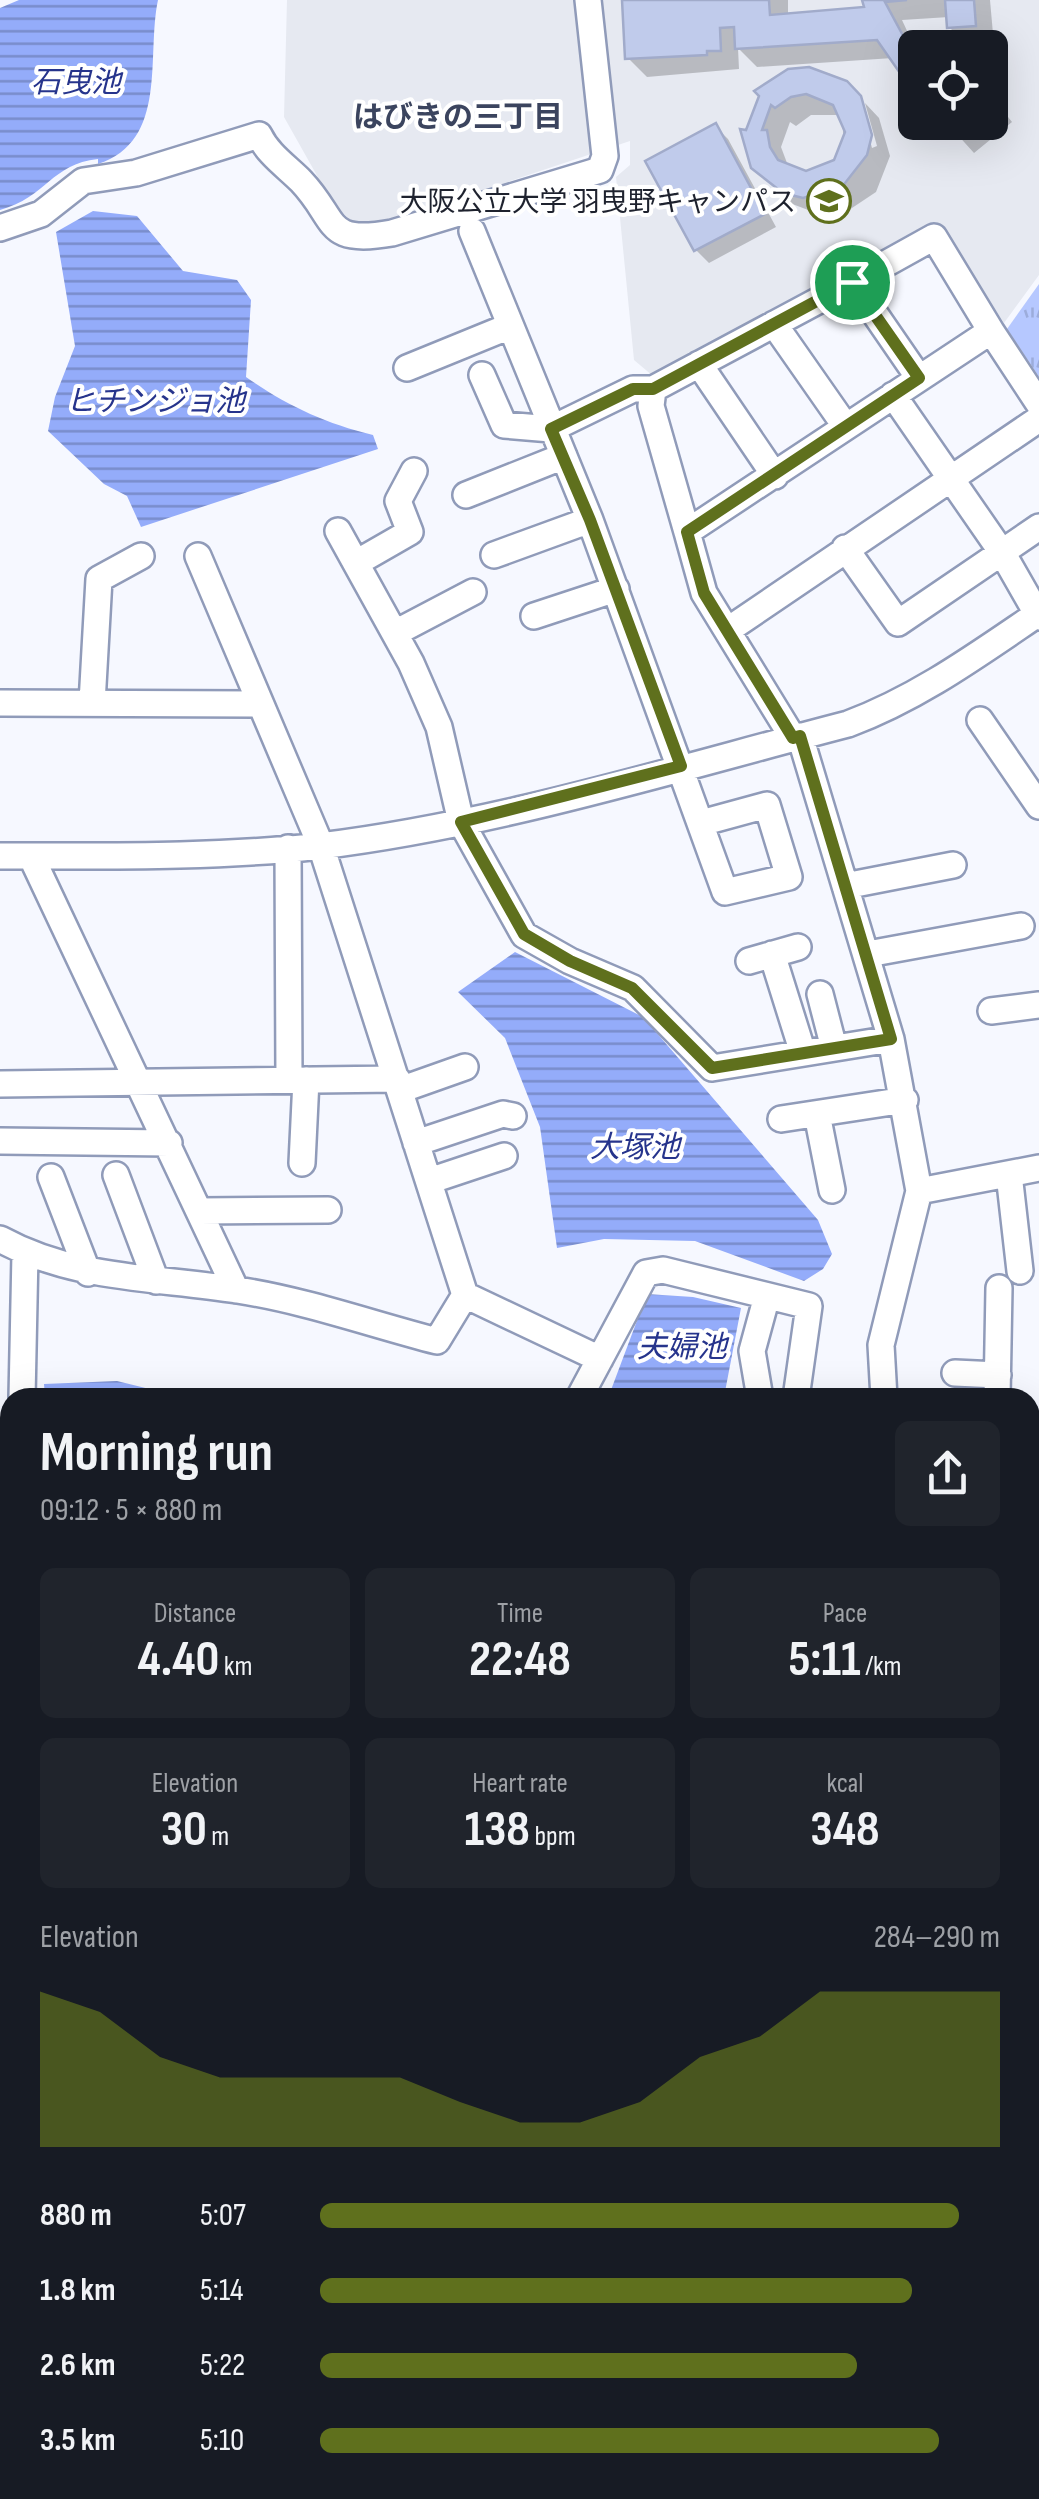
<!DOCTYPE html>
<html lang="en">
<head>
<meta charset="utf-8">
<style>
	:root { --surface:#171b24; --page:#20242c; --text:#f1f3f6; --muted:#9ea1a6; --accent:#5f701d }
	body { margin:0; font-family:"Sofia Sans Condensed","Noto Sans JP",sans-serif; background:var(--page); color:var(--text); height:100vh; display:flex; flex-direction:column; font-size:38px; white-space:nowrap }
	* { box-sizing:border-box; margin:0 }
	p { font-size:32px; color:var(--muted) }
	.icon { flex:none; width:55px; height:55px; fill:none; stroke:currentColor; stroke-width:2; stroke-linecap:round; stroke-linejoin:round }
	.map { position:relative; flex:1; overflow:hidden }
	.sheet { position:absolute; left:0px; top:1388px; width:1040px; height:1112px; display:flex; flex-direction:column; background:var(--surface); border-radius:30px 30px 0 0; box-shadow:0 10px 40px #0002 }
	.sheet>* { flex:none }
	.tools { position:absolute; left:898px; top:30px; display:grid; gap:20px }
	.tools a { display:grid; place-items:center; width:110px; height:110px; border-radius:15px; background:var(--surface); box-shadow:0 10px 40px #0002; font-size:50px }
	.pin { position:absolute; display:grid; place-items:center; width:85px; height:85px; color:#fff; margin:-42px; border:5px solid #fff; border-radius:50%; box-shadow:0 2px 10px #0007 }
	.round { display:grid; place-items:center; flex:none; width:105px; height:105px; border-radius:15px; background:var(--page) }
	.summary { display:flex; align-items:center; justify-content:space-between; height:170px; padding:0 40px }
	h1 { font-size:55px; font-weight:700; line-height:75px }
	.metrics { display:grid; grid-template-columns:repeat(3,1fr); gap:15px; height:170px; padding:10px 40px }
	.metrics div { display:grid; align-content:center; border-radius:15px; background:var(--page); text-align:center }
	.metrics b { font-size:50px; font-weight:700 }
	.metrics small { font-size:28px; font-weight:400 }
	.metrics p { font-size:28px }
	.chart { height:280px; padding:20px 40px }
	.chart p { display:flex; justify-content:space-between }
	.chart svg { width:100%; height:180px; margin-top:10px; fill:var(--accent); opacity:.7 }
	ul { padding:0 40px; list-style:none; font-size:32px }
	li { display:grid; grid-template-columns:160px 120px 1fr; align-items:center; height:75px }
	li i { height:25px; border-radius:12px; background:var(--accent) }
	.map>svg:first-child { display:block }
	.built { fill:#e6e9f1; fill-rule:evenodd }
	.park { fill:url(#park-tufts) }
	.water { fill:url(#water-rules) }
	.shadow { fill:#0003; fill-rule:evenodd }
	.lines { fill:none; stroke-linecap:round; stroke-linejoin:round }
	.stream { stroke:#94acfa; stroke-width:5 }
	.building { fill:#c0cbeb; stroke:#a1abca; stroke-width:2.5; fill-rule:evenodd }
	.minor-casing { stroke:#909bb9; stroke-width:30 }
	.path { stroke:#888b95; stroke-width:4; stroke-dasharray:2.5 8; stroke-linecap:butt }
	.minor { stroke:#fff; stroke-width:25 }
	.route-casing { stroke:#fff; stroke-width:20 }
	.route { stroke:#5f701d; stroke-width:12 }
	.labels { text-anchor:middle; stroke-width:8; stroke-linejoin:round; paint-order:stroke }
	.poi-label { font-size:28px; fill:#1e222e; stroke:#fff; text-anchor:end }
	.water-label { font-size:30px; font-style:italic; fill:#26348c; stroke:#fff }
	.neighbourhood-label { font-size:30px; font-weight:bold; fill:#3b445e; stroke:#fff }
</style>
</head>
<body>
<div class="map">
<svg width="1039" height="2499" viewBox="0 0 1039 2499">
	<defs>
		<pattern id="park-tufts" width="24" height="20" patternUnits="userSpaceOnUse" patternTransform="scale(2.5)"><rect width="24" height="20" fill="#b6c8ff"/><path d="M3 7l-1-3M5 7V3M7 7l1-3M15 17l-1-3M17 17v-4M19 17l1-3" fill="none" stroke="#9cacdb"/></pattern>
		<pattern id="water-rules" width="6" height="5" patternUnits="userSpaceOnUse" patternTransform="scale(2.5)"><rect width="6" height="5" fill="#94acfa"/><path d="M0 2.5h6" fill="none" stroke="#788ccb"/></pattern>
	</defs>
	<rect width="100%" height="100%" fill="#f6f8ff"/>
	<path class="built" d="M287,0H1039V275L1004,323L946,234L924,226L653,376L634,360L616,177L630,165V141L388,222L356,225L333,204L284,117ZM915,48H990V122H915Z"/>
	<path class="park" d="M1039,284V377L1007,329Z"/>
	<path class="water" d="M19,0H158C146,56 169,141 98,164V159C51,164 47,197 0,210V8Z
		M93,211L137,216L183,271L237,280L251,300L246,377C286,405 324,423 373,435L378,449L141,527L127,496L104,484L48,431L55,397L75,346L56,232Z
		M515,952L643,1017L818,1220L832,1254L823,1269L804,1281L695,1241L604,1239L557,1248L540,1127L505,1038L458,992Z
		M647,1294L693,1297L741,1308L724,1397L608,1398Z
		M117,1381L182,1397L223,1389L273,1397H45L44,1384Z"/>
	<path class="shadow" d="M625,0H788V16L868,10L864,0H990L994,45L969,47L949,27V17L902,20L915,48V88L893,58L757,67L738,48L739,69L647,77L628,58Z
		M789,71L828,73L845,83L858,95L872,148L877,146L865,103L879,118L890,156L876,192L843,214L824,216L787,202L745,149L743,132L747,133ZM811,115H842L844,148L822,171H790L781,147L790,122L796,126Z
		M990,94L1012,122L974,153L946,122H990Z
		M715,126L728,139L776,227L709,263L696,250L648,162Z"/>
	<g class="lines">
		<path class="stream" d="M447,2499L451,2490"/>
	</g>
	<path class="building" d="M622,0H769L770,15L864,7L862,0H907L885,2L915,58V81L909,86L877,40L735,49L734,27L720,28L721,51H707V55L625,59Z
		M945,0H974L976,26L947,28Z
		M809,67L847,81L861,96L872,135L867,155L842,187L803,198L783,193L751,168L740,129L746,130L759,96L754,91L788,69ZM806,94L833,105L845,132L834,160L806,171L778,160L770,147L767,130H762L771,105L775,108L791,97Z
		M942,122H969L953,135Z
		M716,123L765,214L694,251L645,161Z"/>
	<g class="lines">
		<g class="minor-casing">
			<path id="minor" d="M0,228L41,214L83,181L136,173L259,135C268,154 286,166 301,181C339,221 323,245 392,233L600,170L605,156L588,0
				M472,231L590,520L725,892L789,877L767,805L701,823
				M774,324L846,427
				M699,364L775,476
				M407,368L510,326
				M482,375L504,425L551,429L633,389H653
				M919,378L853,282L934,237L991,331
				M893,395L1003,554L1039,617
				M466,495L564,456
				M338,531L411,663L439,727L461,822L524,935L570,961L633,988L712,1068L891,1039
				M687,532L651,406L653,389L853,282
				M845,548L898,623L1039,527
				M494,555L590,520
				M198,556L321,846L465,1295L600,1359
				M356,563L410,532L398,501L414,471
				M534,616L616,589
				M728,630L1039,419
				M395,633L473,592
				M0,703L259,704
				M92,703L99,579L141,556
				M980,720L1039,806
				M800,736L891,1039L919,1191L881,1345L884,1398
				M793,738L704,593L687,532L991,331L1039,404
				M288,848L289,1080
				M0,856C106,856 214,858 320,846C499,824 674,769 848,724C918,698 977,655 1039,613
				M31,856L236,1290
				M845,886L953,865
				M772,954L803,1053
				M868,954L1021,926
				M749,961L798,947
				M820,994L834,1048
				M991,1011L1039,1005
				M0,1084L397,1079
				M400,1090L465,1067
				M817,1114L832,1190
				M781,1119L905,1100
				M0,1141L169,1143
				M416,1143L503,1114L513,1116
				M302,1163L306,1080
				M1009,1174L1020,1271
				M116,1175L156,1281
				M51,1177L88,1273
				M429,1181L504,1156
				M919,1191L1039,1168
				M200,1211L328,1210
				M0,1239C75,1280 155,1277 237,1290C304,1300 371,1324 437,1341L465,1295
				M955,1373L998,1375
				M22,1398L25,1253
				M579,1398L646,1273L663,1270L809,1306L796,1398
				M760,1398L752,1351L767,1296
				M997,1398L999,1288
				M1030,1439L1039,1440
				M0,1504L10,1507
				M1030,1588H1039
				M0,1664L10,1586
				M1030,1723L1039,1724
				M0,1741L10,1742
				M0,1794L10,1798
				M1030,1863L1039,1783
				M0,1922L10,1924
				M0,2006L10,2009
				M0,2054L10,2058
				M7,2394L10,2376
				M1030,2412L1039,2411
				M413,2490L423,2499
				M121,2499V2490
				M216,2499V2490
				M321,2499V2490
				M505,2499L517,2490"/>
		</g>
		<path class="path" d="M1014,2490L1023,2499"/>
		<use href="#minor" class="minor"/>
	</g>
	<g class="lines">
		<g class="route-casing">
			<path id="route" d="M852,282L919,378L687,532L704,593L793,738L800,736L891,1039L712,1068L632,988L570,961L524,934L461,822L681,766L590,520L551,429L633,389H653Z"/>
		</g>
		<use href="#route" class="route"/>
	</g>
	<defs>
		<g id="university-ring" transform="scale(2.25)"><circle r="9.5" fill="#fff" stroke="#5f701d" stroke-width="1.5"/><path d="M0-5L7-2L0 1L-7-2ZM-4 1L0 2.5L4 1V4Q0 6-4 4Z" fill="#5f701d"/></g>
	</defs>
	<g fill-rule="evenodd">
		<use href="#university-ring" x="829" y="201"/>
	</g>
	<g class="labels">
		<g class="poi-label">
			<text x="796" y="211">大阪公立大学 羽曳野キャンパス</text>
		</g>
		<g class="water-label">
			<text x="76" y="92">石曳池</text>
			<text x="155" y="411">ヒチンジョ池</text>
			<text x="635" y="1157">大塚池</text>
			<text x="682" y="1357">夫婦池</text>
		</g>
		<g class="neighbourhood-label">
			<text x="458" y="127">はびきの三丁目</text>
		</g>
	</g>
</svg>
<div class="tools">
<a><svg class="icon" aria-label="locate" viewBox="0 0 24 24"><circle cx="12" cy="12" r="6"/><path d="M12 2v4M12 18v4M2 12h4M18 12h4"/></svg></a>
</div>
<div class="pin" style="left:852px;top:282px;background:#1e9e55"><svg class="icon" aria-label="arrive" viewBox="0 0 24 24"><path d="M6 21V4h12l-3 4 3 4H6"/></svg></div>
<section class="sheet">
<div class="summary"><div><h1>Morning run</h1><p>09:12 · 5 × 880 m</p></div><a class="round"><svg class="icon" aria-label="share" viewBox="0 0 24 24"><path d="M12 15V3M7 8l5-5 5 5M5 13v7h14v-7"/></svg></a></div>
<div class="metrics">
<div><p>Distance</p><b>4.40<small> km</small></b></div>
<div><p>Time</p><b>22:48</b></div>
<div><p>Pace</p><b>5:11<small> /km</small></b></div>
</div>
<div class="metrics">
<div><p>Elevation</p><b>30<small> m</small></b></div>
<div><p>Heart rate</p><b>138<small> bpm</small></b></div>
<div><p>kcal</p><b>348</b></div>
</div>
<div class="chart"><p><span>Elevation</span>284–290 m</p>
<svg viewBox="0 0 160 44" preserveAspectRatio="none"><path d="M0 44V6L10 11L20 22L30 27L40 27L50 27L60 27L70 33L80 38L90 38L100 33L110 22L120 17L130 6L140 6L150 6L160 6V44z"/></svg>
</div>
<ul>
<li><b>880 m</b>5:07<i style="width:94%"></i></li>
<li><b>1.8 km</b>5:14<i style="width:87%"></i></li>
<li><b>2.6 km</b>5:22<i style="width:79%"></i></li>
<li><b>3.5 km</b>5:10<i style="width:91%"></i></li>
</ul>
</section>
</div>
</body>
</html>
